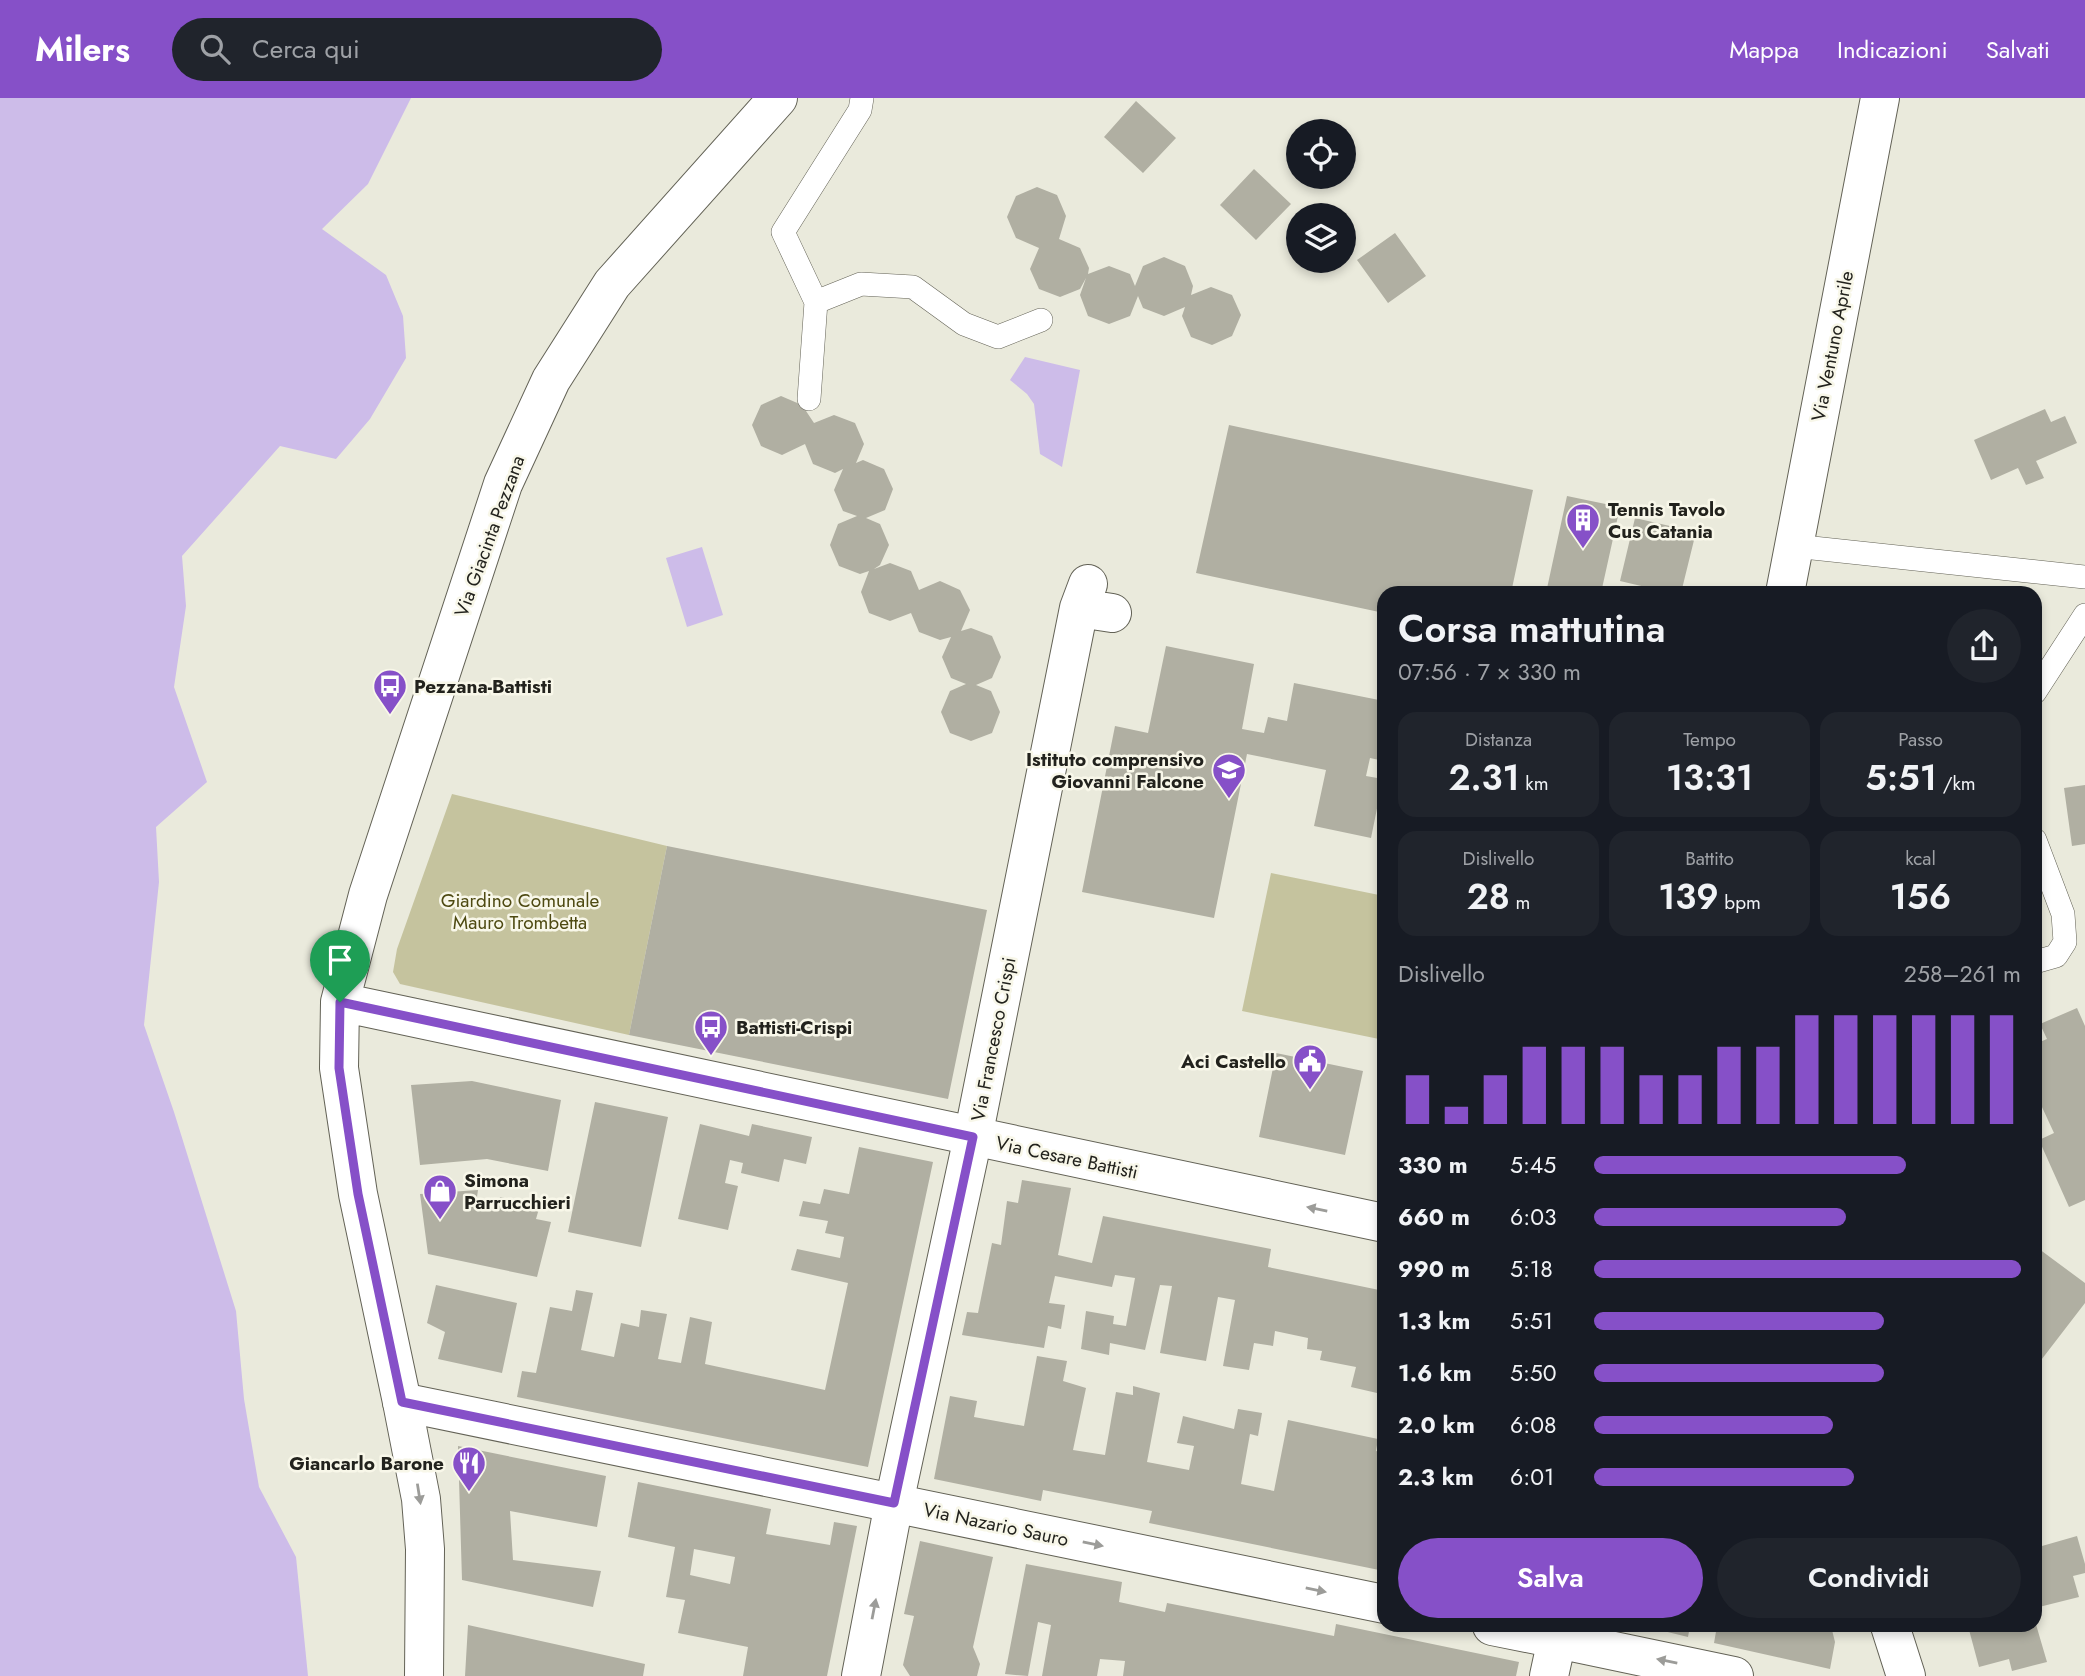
<!DOCTYPE html>
<html lang="it">
<head>
<meta charset="utf-8">
<style>
	:root { --surface:#171b24; --page:#20242c; --text:#f1f3f6; --muted:#9ea1a6; --accent:#8650c8 }
	body { margin:0; font-family:Jost,sans-serif; background:var(--page); color:var(--text); height:100vh; display:flex; flex-direction:column; font-size:26px; white-space:nowrap }
	* { box-sizing:border-box; margin:0 }
	p { font-size:23px; color:var(--muted) }
	.icon { flex:none; width:38px; height:38px; fill:none; stroke:currentColor; stroke-width:2; stroke-linecap:round; stroke-linejoin:round }
	.map { position:relative; flex:1; overflow:hidden }
	.panel { position:absolute; left:1377px; top:488px; width:665px; height:1046px; display:flex; flex-direction:column; background:var(--surface); border-radius:21px; box-shadow:0 4px 10px #0003 }
	.panel>* { flex:none }
	.fabs { position:absolute; left:1286px; top:21px; display:grid; gap:14px }
	.fabs a { display:grid; place-items:center; width:70px; height:70px; border-radius:50%; background:var(--surface); box-shadow:0 4px 10px #0003; font-size:35px }
	.pin { position:absolute; display:grid; place-items:center; width:60px; height:60px; color:#fff; margin:-72px -30px; border-radius:50% 50% 50% 0; rotate:-45deg; box-shadow:0 0 7px #0007 }
	.pin .icon { rotate:45deg }
	.round { display:grid; place-items:center; flex:none; width:74px; height:74px; border-radius:37px; background:var(--page) }
	.head { display:flex; align-items:center; justify-content:space-between; height:119px; padding:0 21px }
	h1 { font-size:38px; font-weight:600; line-height:52px }
	.stats { display:grid; grid-template-columns:repeat(3,1fr); gap:10px; height:119px; padding:7px 21px }
	.stats div { display:grid; align-content:center; border-radius:18px; background:var(--page); text-align:center }
	.stats b { font-size:35px; font-weight:600 }
	.stats small { font-size:19px; font-weight:400 }
	.stats p { font-size:19px }
	.chart { height:196px; padding:14px 21px }
	.chart p { display:flex; justify-content:space-between }
	.chart svg { width:100%; height:126px; margin-top:7px; stroke:var(--accent); stroke-width:6 }
	.action { display:flex; gap:14px; margin-top:auto; padding:14px 21px }
	.action a { flex:1; height:80px; border-radius:42px; background:var(--accent); color:#fff; font-size:28px; font-weight:600; line-height:80px; text-align:center }
	.action a+a { background:var(--page); color:var(--text) }
	ul { padding:0 21px; list-style:none; font-size:23px }
	li { display:grid; grid-template-columns:112px 84px 1fr; align-items:center; height:52px }
	li i { height:18px; border-radius:9px; background:var(--accent) }
	header { display:flex; align-items:center; gap:42px; box-sizing:border-box; height:98px; padding:0 35px; background:var(--accent); color:#fff }
	header strong { font-size:33px }
	nav { display:flex; gap:38px; margin-inline-start:auto; font-size:24px }
	.search { width:490px; height:63px; background:var(--page); display:flex; align-items:center; gap:18px; box-sizing:border-box; padding:0 24px; border-radius:38px; color:var(--muted); font-size:26px }
	.map>svg:first-child { display:block }
	.green { fill:#c5c39e }
	.water { fill:#cdbce9 }
	.building { fill:#b0afa2; fill-rule:evenodd }
	.lines { fill:none; stroke-linecap:round; stroke-linejoin:round }
	.lane-casing { stroke:#636256; stroke-width:24 }
	.street-casing { stroke:#636256; stroke-width:40 }
	.secondary-casing { stroke:#636256; stroke-width:40 }
	.primary-casing { stroke:#636256; stroke-width:40 }
	.lane { stroke:#fff; stroke-width:23 }
	.street { stroke:#fff; stroke-width:38 }
	.secondary { stroke:#fff; stroke-width:38 }
	.primary { stroke:#fff; stroke-width:38 }
	.oneway { fill:#9c9c99 }
	.route-casing { stroke:#fff; stroke-width:14 }
	.route { stroke:#8650c8; stroke-width:9 }
	.labels { text-anchor:middle; stroke-width:5; stroke-linejoin:round; paint-order:stroke }
	.street-label { font-size:19px; fill:#22221d; stroke:#f8f7e9 }
	.poi-label { font-size:19px; font-weight:bold; fill:#22221d; stroke:#f8f7e9; text-anchor:start }
	.park-label { font-size:19px; fill:#4e4a12; stroke:#f8f7e9 }
</style>
</head>
<body>
<header>
<strong>Milers</strong>
<div class="search"><svg class="icon" aria-label="search" viewBox="0 0 24 24"><circle cx="10" cy="10" r="6"/><path d="M15 15l6 6"/></svg>Cerca qui</div>
<nav><a>Mappa</a><a>Indicazioni</a><a>Salvati</a></nav>
</header>
<div class="map">
<svg width="2085" height="1578" viewBox="0 0 2085 1578">
	<rect width="100%" height="100%" fill="#eaeadc"/>
	<path class="green" d="M452,696L667,748L629,937L400,886L393,874L397,851Z
		M1271,775L1384,798V942L1242,913Z"/>
	<path class="water" d="M0,0H411L368,86L322,131L386,177L403,218L406,260L370,321L336,361L280,348L182,458L186,508L174,589L207,684L156,729L159,784L144,927L174,1014L236,1213L244,1301L259,1389L296,1459L308,1578H0Z
		M1025,259L1080,272L1062,369L1040,356L1034,306L1027,296L1010,282Z
		M702,449L723,517L687,529L666,460Z"/>
	<path class="building" d="M1136,3L1176,40L1143,75L1104,39Z
		M1254,71L1291,106L1256,142L1220,107Z
		M1037,89L1057,97L1066,118L1059,141L1080,150L1089,170L1088,176L1109,168L1130,176L1135,188L1143,168L1164,159L1185,168L1193,188L1191,197L1211,189L1232,197L1241,217L1232,238L1212,247L1191,239L1182,218L1185,209L1164,218L1143,210L1138,198L1130,218L1109,226L1088,218L1080,197L1086,180L1080,191L1060,199L1039,191L1030,171L1039,150L1016,140L1007,119L1016,98Z
		M1395,135L1426,178L1388,205L1357,162Z
		M781,298L802,307L814,325L834,317L855,325L864,346L856,365L863,362L884,371L893,391L885,412L866,420L880,426L889,447L880,467L874,471L890,465L911,473L919,492L940,483L960,492L970,512L961,533L971,530L992,538L1001,559L992,580L976,587L991,593L1000,614L992,635L971,643L950,635L941,614L950,593L966,586L951,580L942,559L951,539L940,542L919,534L911,515L890,523L869,515L861,494L869,473L860,476L839,468L830,447L838,426L857,418L843,413L834,392L843,371L835,375L813,366L805,346L782,357L761,348L752,327L761,307Z
		M2045,311L2051,324L2065,318L2077,345L2036,363L2044,380L2026,387L2018,370L1991,382L1974,342Z
		M1229,327L1533,392L1511,495H1384V515L1196,475Z
		M1567,398L1620,409L1601,495H1546Z
		M1635,420L1696,434L1681,495H1671L1620,483Z
		M1166,548L1254,566L1242,631L1264,635L1268,619L1287,623L1294,585L1384,603V663L1370,660L1366,678L1383,681L1371,740L1314,728L1326,672L1247,656L1214,820L1082,794L1115,628L1148,635Z
		M2085,687V746L2072,748L2064,690Z
		M667,748L987,812L948,1001L629,937Z
		M2077,910L2085,928V1102L2069,1109L2039,1042L2054,1035L2035,994V946L2047,941L2040,926Z
		M1276,955L1363,973L1345,1057L1259,1039Z
		M472,983L561,1002L548,1073L487,1061L420,1067L411,987Z
		M595,1004L668,1019L641,1149L568,1134Z
		M700,1026L749,1038L752,1026L812,1039L806,1066L784,1061L779,1084L741,1075L743,1065L730,1062L725,1085L738,1088L728,1132L678,1121Z
		M859,1049L933,1064L868,1369L517,1299L522,1273L536,1275L550,1209L572,1213L576,1192L593,1195L581,1252L614,1259L621,1225L639,1229L641,1212L667,1216L658,1261L681,1265L690,1219L712,1224L705,1266L825,1292L848,1185L791,1172L797,1151L840,1160L844,1139L825,1135L828,1123L799,1118L803,1103L820,1106L824,1091L849,1096Z
		M1022,1082L1071,1090L1058,1157L1092,1165L1103,1118L1271,1151L1268,1169L1384,1193V1260L1377,1295L1351,1289L1356,1269L1320,1262L1322,1253L1307,1251L1308,1240L1275,1233L1273,1248L1254,1245L1249,1272L1223,1268L1235,1202L1218,1199L1206,1263L1160,1255L1172,1188L1160,1187L1145,1252L1110,1245L1109,1257L1081,1251L1086,1213L1114,1218L1113,1226L1126,1228L1135,1180L1115,1177L1112,1189L1055,1178L1049,1205L1065,1207L1061,1231L1048,1228L1044,1250L962,1237L967,1214L978,1215L992,1145L1001,1147L1007,1103L1018,1105Z
		M478,1092L476,1106L496,1110L500,1099L540,1107L536,1121L551,1124L537,1179L428,1156L420,1096Z
		M2035,1148L2085,1185V1205L2035,1270Z
		M436,1187L517,1205L502,1275L438,1261L445,1234L427,1225Z
		M1037,1258L1067,1263L1063,1283L1086,1290L1073,1352L1105,1357L1116,1294L1133,1297V1288L1160,1295L1147,1364L1189,1372L1194,1348L1177,1345L1183,1318L1234,1331L1238,1311L1262,1315L1258,1338L1250,1336L1241,1386L1274,1393L1288,1322L1378,1341L1376,1353L1384,1355V1473L1149,1425L1152,1413L1043,1392L1041,1403L934,1381L950,1298L977,1303L974,1319L1024,1328Z
		M458,1348L606,1378L597,1429L510,1413L513,1462L601,1473L593,1509L462,1482Z
		M638,1384L771,1411L766,1436L830,1447L834,1424L857,1428L827,1578H743L748,1549L678,1535L685,1502L666,1499L675,1449L628,1439ZM694,1451L735,1459L730,1486L690,1477Z
		M2077,1438L2085,1466V1475L2073,1478L2079,1499L2035,1510V1450Z
		M920,1443L993,1459L973,1549L980,1566L977,1578H910L903,1567L914,1518L904,1516Z
		M1026,1466L1122,1484L1119,1504L1165,1514L1167,1505L1334,1538L1336,1526L1519,1564L1516,1578H1123L1125,1563L1100,1561L1097,1578H1042L1051,1527L1038,1524L1028,1578L1005,1576Z
		M2035,1523L2047,1564L2012,1573L2009,1561L1979,1569L1968,1528H2035Z
		M468,1527L645,1566L643,1578H465Z
		M1643,1528H1690L1688,1539Z
		M1717,1528H1831L1835,1544L1830,1571L1714,1545Z"/>
	<g class="lines">
		<g class="lane-casing">
			<path id="lane" d="M816,204L861,186L913,189L964,226L998,239L1041,222
				M809,301L816,204L783,134L860,12L862,0
				M1794,448L2085,479
				M2035,594L2085,517
				M2035,742L2063,816L2065,844L2056,858L2035,864"/>
		</g>
		<g class="street-casing">
			<path id="street" d="M1079,510L1112,515
				M402,1304L421,1401L425,1451L424,1578
				M861,1578L894,1405L973,1039L1079,510L1088,486
				M1549,1578L1557,1541L1734,1578"/>
		</g>
		<g class="secondary-casing">
			<path id="secondary" d="M778,0L612,186L551,282L503,386L368,797L340,904L339,970L358,1096L402,1304L1384,1506
				M340,904L1384,1125
				M1492,1528L1557,1541L1559,1528"/>
		</g>
		<g class="primary-casing">
			<path id="primary" d="M1785,495L1880,0
				M1890,1528L1906,1578"/>
		</g>
		<use href="#lane" class="lane"/>
		<use href="#street" class="street"/>
		<use href="#secondary" class="secondary"/>
		<use href="#primary" class="primary"/>
	</g>
	<defs><path id="oneway-solid" d="M-6-.8H1V-3.2L6.5 0L1 3.2V.8H-6Z" transform="scale(1.75)"/></defs>
	<g class="oneway">
		<use href="#oneway-solid" transform="translate(1317 1111) rotate(-168)"/>
		<use href="#oneway-solid" transform="translate(419 1396) rotate(81)"/>
		<use href="#oneway-solid" transform="translate(1093 1446) rotate(12)"/>
		<use href="#oneway-solid" transform="translate(1316 1492) rotate(12)"/>
		<use href="#oneway-solid" transform="translate(874 1511) rotate(-79)"/>
		<use href="#oneway-solid" transform="translate(1667 1563) rotate(-169)"/>
	</g>
	<g class="lines">
		<g class="route-casing">
			<path id="route" d="M340,904L973,1039L894,1405L402,1304L358,1096L339,970Z"/>
		</g>
		<use href="#route" class="route"/>
	</g>
	<defs>
		<g id="building-pin" transform="scale(1.75)"><path d="M0 17L-7.5 6A9.5 9.5 0 1 1 7.5 6Z" fill="#8650c8" stroke="#f8f7e9"/><path d="M-4-6H4V6H1V3H-1V6H-4ZM-2.5-4.3h1.7v1.8h-1.7ZM.8-4.3h1.7v1.8H.8ZM-2.5-1h1.7V.8h-1.7ZM.8-1h1.7V.8H.8Z" fill="#fff"/></g>
		<g id="bus-pin" transform="scale(1.75)"><path d="M0 17L-7.5 6A9.5 9.5 0 1 1 7.5 6Z" fill="#8650c8" stroke="#f8f7e9"/><path d="M-5-6H5V4H4V6H2V4H-2V6H-4V4H-5ZM-3.5-4V0h7V-4ZM-3.5 1.2v1.5H-2V1.2ZM2 1.2v1.5H3.5V1.2Z" fill="#fff"/></g>
		<g id="school-pin" transform="scale(1.75)"><path d="M0 17L-7.5 6A9.5 9.5 0 1 1 7.5 6Z" fill="#8650c8" stroke="#f8f7e9"/><path d="M0-5L7-2L0 1L-7-2ZM-4 1L0 2.5L4 1V4Q0 6-4 4Z" fill="#fff"/></g>
		<g id="civic-pin" transform="scale(1.75)"><path d="M0 17L-7.5 6A9.5 9.5 0 1 1 7.5 6Z" fill="#8650c8" stroke="#f8f7e9"/><path d="M-.6-6.5H3V-4.5H.6V-3L4-1V1h2V6H-6V1h2V-1L-.6-3ZM-1.2 2.5V6h2.4V2.5Z" fill="#fff"/></g>
		<g id="shop-pin" transform="scale(1.75)"><path d="M0 17L-7.5 6A9.5 9.5 0 1 1 7.5 6Z" fill="#8650c8" stroke="#f8f7e9"/><path d="M-5-2.5h2.3a2.7 3.5 0 0 1 5.4 0H5L5.5 6h-11ZM-1.5-2.5h3a1.5 2.3 0 0 0-3 0Z" fill="#fff"/></g>
		<g id="restaurant-pin" transform="scale(1.75)"><path d="M0 17L-7.5 6A9.5 9.5 0 1 1 7.5 6Z" fill="#8650c8" stroke="#f8f7e9"/><path d="M-5-6h1v4h1v-4h1v4h1v-4h1v5L-1.5 .5V6h-2V.5L-5-1ZM5-6V6H3V1.5H1.5Q1.5-4 5-6Z" fill="#fff"/></g>
	</defs>
	<g fill-rule="evenodd">
		<use href="#building-pin" x="1583" y="422"/>
		<use href="#bus-pin" x="390" y="588"/>
		<use href="#school-pin" x="1229" y="672"/>
		<use href="#bus-pin" x="711" y="929"/>
		<use href="#civic-pin" x="1310" y="963"/>
		<use href="#shop-pin" x="440" y="1093"/>
		<use href="#restaurant-pin" x="469" y="1365"/>
	</g>
	<g class="labels">
		<g class="street-label">
			<text transform="translate(1832 248) rotate(-79)" y="7">Via Ventuno Aprile</text>
			<text transform="translate(489 438) rotate(-70)" y="7">Via Giacinta Pezzana</text>
			<text transform="translate(993 941) rotate(-79)" y="7">Via Francesco Crispi</text>
			<text transform="translate(1067 1059) rotate(12)" y="7">Via Cesare Battisti</text>
			<text transform="translate(996 1426) rotate(12)" y="7">Via Nazario Sauro</text>
		</g>
		<g class="poi-label">
			<text x="1608" y="418">Tennis Tavolo<tspan x="1608" dy="22">Cus Catania</tspan></text>
			<text x="414" y="595">Pezzana-Battisti</text>
			<text x="1204" y="668" text-anchor="end">Istituto comprensivo<tspan x="1204" dy="22">Giovanni Falcone</tspan></text>
			<text x="736" y="936">Battisti-Crispi</text>
			<text x="1286" y="970" text-anchor="end">Aci Castello</text>
			<text x="464" y="1089">Simona<tspan x="464" dy="22">Parrucchieri</tspan></text>
			<text x="444" y="1372" text-anchor="end">Giancarlo Barone</text>
		</g>
		<g class="park-label">
			<text x="520" y="809">Giardino Comunale<tspan x="520" dy="22">Mauro Trombetta</tspan></text>
		</g>
	</g>
</svg>
<div class="fabs">
<a><svg class="icon" aria-label="locate" viewBox="0 0 24 24"><circle cx="12" cy="12" r="6"/><path d="M12 2v4M12 18v4M2 12h4M18 12h4"/></svg></a>
<a><svg class="icon" aria-label="layers" viewBox="0 0 24 24"><path d="M12 4l9 5-9 5-9-5zM3 14l9 5 9-5"/></svg></a>
</div>
<div class="pin" style="left:340px;top:904px;background:#1e9e55"><svg class="icon" aria-label="arrive" viewBox="0 0 24 24"><path d="M6 21V4h12l-3 4 3 4H6"/></svg></div>
<section class="panel">
<div class="head"><div><h1>Corsa mattutina</h1><p>07:56 · 7 × 330 m</p></div><a class="round"><svg class="icon" aria-label="share" viewBox="0 0 24 24"><path d="M12 15V3M7 8l5-5 5 5M5 13v7h14v-7"/></svg></a></div>
<div class="stats">
<div><p>Distanza</p><b>2.31<small> km</small></b></div>
<div><p>Tempo</p><b>13:31</b></div>
<div><p>Passo</p><b>5:51<small> /km</small></b></div>
</div>
<div class="stats">
<div><p>Dislivello</p><b>28<small> m</small></b></div>
<div><p>Battito</p><b>139<small> bpm</small></b></div>
<div><p>kcal</p><b>156</b></div>
</div>
<div class="chart"><p><span>Dislivello</span>258–261 m</p>
<svg viewBox="0 0 160 44" preserveAspectRatio="none"><path d="M5 44V27M15 44V38M25 44V27M35 44V17M45 44V17M55 44V17M65 44V27M75 44V27M85 44V17M95 44V17M105 44V6M115 44V6M125 44V6M135 44V6M145 44V6M155 44V6"/></svg>
</div>
<ul>
<li><b>330 m</b>5:45<i style="width:73%"></i></li>
<li><b>660 m</b>6:03<i style="width:59%"></i></li>
<li><b>990 m</b>5:18<i style="width:100%"></i></li>
<li><b>1.3 km</b>5:51<i style="width:68%"></i></li>
<li><b>1.6 km</b>5:50<i style="width:68%"></i></li>
<li><b>2.0 km</b>6:08<i style="width:56%"></i></li>
<li><b>2.3 km</b>6:01<i style="width:61%"></i></li>
</ul>
<div class="action"><a>Salva</a><a>Condividi</a></div>
</section>
</div>
</body>
</html>
